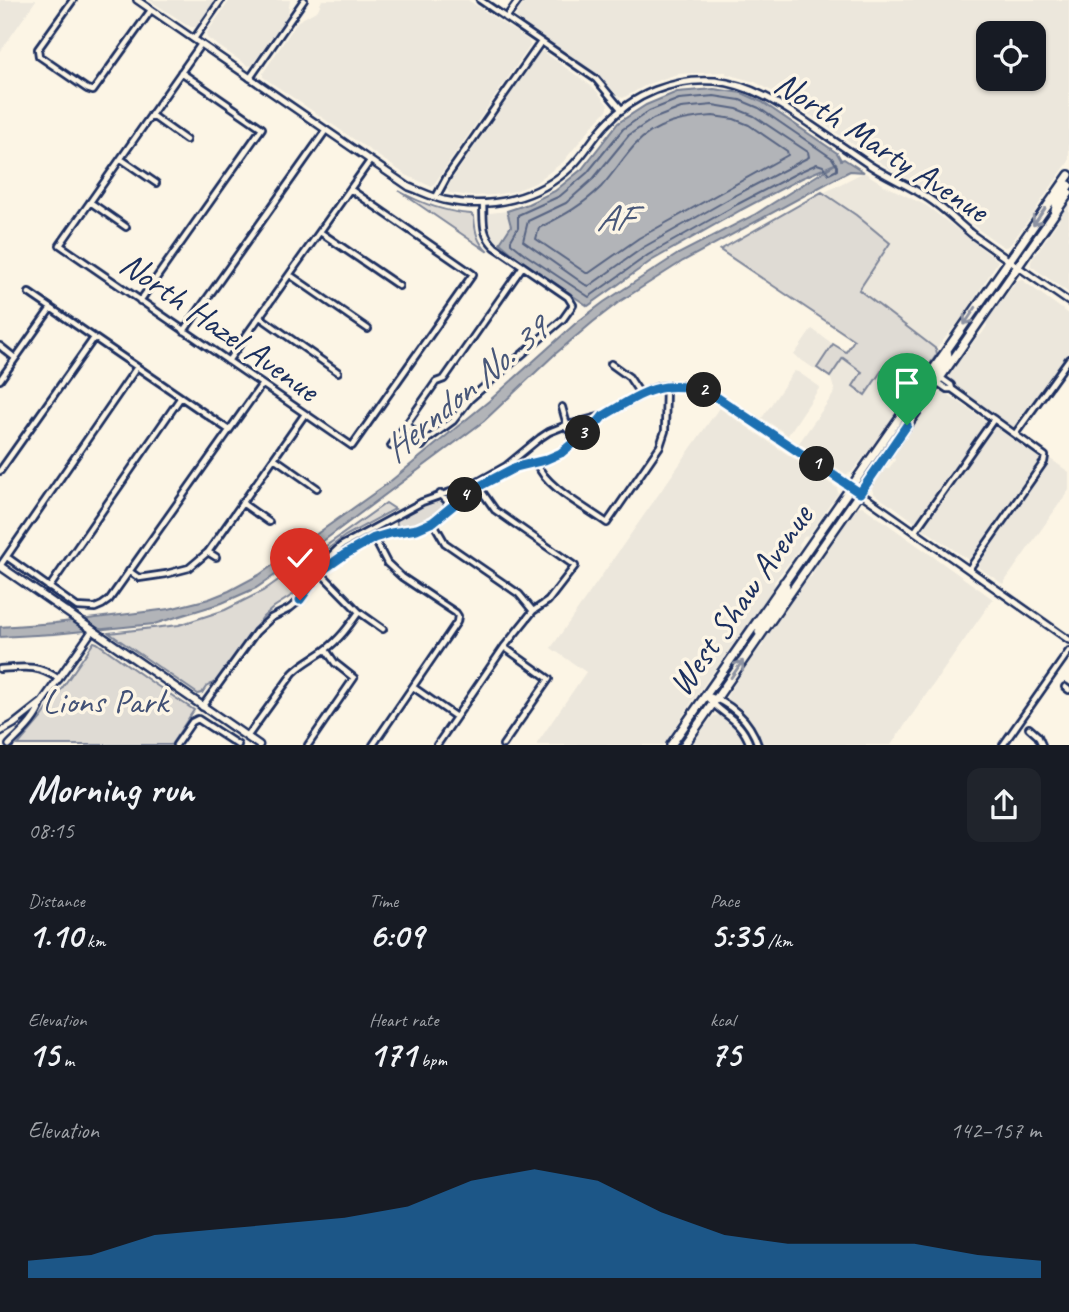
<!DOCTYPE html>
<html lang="en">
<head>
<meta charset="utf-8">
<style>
	:root { --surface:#171b24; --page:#20242c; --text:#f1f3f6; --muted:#9ea1a6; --accent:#1f6fb2 }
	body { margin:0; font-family:Caveat,sans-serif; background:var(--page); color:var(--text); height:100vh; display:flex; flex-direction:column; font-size:26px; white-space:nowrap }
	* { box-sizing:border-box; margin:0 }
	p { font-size:23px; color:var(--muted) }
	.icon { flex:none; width:38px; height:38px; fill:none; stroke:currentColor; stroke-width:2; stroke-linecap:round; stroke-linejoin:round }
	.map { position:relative; height:745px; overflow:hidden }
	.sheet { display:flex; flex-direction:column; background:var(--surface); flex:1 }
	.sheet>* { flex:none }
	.fabs { position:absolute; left:976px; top:21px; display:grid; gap:14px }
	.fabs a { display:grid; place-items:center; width:70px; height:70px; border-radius:14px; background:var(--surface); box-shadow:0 2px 5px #0004; font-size:35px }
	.pin { position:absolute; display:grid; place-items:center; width:60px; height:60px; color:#fff; margin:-72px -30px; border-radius:50% 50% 50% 0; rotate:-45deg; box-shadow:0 0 7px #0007 }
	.pin .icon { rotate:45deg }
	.km { position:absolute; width:35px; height:35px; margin:-18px; border-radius:50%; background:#222; color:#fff; font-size:19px; line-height:35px; text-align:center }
	.round { display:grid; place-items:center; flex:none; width:74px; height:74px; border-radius:14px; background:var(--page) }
	.overview { display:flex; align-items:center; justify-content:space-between; height:119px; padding:0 28px }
	h1 { font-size:38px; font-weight:700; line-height:52px }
	.metrics { display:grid; grid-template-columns:repeat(3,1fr); gap:10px; height:119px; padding:7px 28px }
	.metrics div { display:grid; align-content:center }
	.metrics b { font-size:35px; font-weight:700 }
	.metrics small { font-size:19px; font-weight:400 }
	.metrics p { font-size:19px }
	.chart { height:196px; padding:14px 28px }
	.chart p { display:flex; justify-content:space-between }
	.chart svg { width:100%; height:126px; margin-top:7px; fill:var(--accent); opacity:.7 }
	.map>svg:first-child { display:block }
	.built { fill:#ece7dc; fill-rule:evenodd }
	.green { fill:#dfdbd4; stroke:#7d8599; stroke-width:2 }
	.water { fill:#b2b4b8; stroke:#767f94; stroke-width:2 }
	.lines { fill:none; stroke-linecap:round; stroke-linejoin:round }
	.shore { stroke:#576482; stroke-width:2 }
	.minor-casing { stroke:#1b2f5e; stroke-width:10 }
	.tertiary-casing { stroke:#1b2f5e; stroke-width:10 }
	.secondary-casing { stroke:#1b2f5e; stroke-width:11 }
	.primary-casing { stroke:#1b2f5e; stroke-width:12 }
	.minor { stroke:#fcf5e5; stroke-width:4.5 }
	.tertiary { stroke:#fcf5e5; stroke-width:5 }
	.secondary { stroke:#fcf5e5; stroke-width:6 }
	.primary { stroke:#fcf5e5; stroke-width:7 }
	.oneway { stroke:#8c92a2 }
	.route-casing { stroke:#fff; stroke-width:14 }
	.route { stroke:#1f6fb2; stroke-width:9 }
	.labels { text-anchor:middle; stroke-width:7; stroke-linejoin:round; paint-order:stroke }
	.street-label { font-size:35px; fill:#1b2f5e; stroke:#fcf5e5 }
	.park-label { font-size:35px; fill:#425176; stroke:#fcf5e5 }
	.water-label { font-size:37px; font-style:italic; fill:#485779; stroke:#fcf5e5 }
</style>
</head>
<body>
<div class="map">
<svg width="1069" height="745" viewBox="0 0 1069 745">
	<rect width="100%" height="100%" fill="#fcf5e5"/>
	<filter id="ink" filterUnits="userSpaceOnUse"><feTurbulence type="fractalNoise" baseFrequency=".0143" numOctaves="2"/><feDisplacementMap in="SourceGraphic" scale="14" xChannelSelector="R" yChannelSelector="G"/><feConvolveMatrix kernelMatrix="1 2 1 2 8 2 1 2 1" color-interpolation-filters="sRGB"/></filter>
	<g filter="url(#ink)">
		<path class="built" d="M0,0H36L0,52Z
			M149,0H215L197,27H191Z
			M230,0H290L288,14L252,65L248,66L207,38L206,34Z
			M322,0H468L529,41L530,46L432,187L406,175L263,77V73L298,21L318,10Z
			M526,0H1069V161L1037,207L1036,210L1009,246L1004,247L979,230L935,194L890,169L783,97L755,82L726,74V72L677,74L648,84L623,98L619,97L600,76L519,20L516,17L517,13ZM989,33H1034V79H989Z
			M540,52H544L594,88L608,105V109L594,124L563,162L535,183L515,191L494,195L471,196L449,193L447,189L451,181Z
			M864,172L884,185L927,206L998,261L965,314L936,349L859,290L823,193Z
			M1069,202V293L1031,266V261L1059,220L1058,218Z
			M507,211L511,226L500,243L494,239L490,232L488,215L490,213Z
			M1022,280L1069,314V365L1021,434L949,383L948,376L978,336L981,335L987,326L986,321L1017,281Z
			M812,329L833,344L816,370L794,355Z
			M842,358L863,372L865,394L887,363L917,383L870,449L851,473L846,474L799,443L835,392L830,376Z
			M794,371L798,372L820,387L788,435L762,418Z
			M942,390L986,421V424L916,523L892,505H890L873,493L872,488L885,468H889L895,460L893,455L916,422Z
			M719,408L837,488L838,493L808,536L804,537L799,544L800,548L774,582L775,586L693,700L664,745H536L586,672L551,648Z
			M993,426L1039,457L1040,462L970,561L921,527Z
			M1049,458L1069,472V490L1003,584L975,565Z
			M862,506L993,599L891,745H761L752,723L728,702L727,696L754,653L763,646L761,641L807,578L811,577L815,570L814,566L857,507Z
			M719,715L734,727L740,735L744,745H691L713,716Z"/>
		<path class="green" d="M399,191C422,204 445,212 471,214L474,217C475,231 477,242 488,252Z
			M822,192L856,215L890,243L859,290L936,349L937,354L917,383L887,363L865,395L853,386L862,372L843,358L830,377L817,368L833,344L846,352L854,340L720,250Z
			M437,498L445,502C445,504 446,506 446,508C443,519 412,527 402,529L397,525L396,518Z
			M386,503L395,509L345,536L328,549L318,560L294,594L274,607L263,617L218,680L206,687L202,693L198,694L109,633L179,625L225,610L263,591Z
			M94,642L97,643L153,683L194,710L171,745H18L42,717Z"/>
		<path class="water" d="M714,89L742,93L762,102L837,153L841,160L844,159L864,172L850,171L846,173L683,261L619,302L593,322L554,355L484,421L303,556L256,588L222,603L154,624L54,634L0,637V627L55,623L169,609L209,599L229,591L259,575L387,484L489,401L576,323L604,302L678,254L754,215L837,163L802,178L741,210L651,261L588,306L521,261L500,243L511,226L507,211L528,204L555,191L582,169L618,123L646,105L677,92Z"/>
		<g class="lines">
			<path class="shore" d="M714,96L740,100L759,108L832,158L837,166V170L829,174L823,166L817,164L799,172L738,204L648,255L589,297L526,255L511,243V240L518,228V215L560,196L587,173L623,129L649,111L679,99Z
				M713,105L737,109L754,116L808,152L809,157L734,196L644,247L589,286L584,284L523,241L528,221L566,203L593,179L629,135L653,119L681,108Z
				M713,116L734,119L749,125L787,151L788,155L639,238L589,273H586L536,239L539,228C562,216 582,206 601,187C613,174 623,158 635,145C655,123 685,118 713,116Z"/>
			<g class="minor-casing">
				<path id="minor" d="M73,0L38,49L39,56L87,89L93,91L151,10
					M480,0L596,79L622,110
					M506,18L519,0
					M194,39L221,0
					M201,44L60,245L352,446L473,274L350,189
					M250,78L304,0
					M151,115L186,140
					M121,159L156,183
					M436,197L448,175L541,42
					M90,202L126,227
					M320,232L399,286
					M290,275L368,329
					M29,293L229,430
					M140,301L262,128L181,72
					M260,317L338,372
					M184,331L326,130
					M0,346L15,358
					M228,361L370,161
					M611,364L629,377L641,395
					M941,378L951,385L952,389L1045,456L1044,462L969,569
					M0,380L51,308
					M938,383L947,389H952
					M562,407L567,425
					M564,426L572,433L573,443
					M586,430L594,439
					M1015,434L1069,359
					M427,440L406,425L436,382L444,379L523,266
					M391,446L406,425
					M422,446L427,440L453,421L470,399L563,319L573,305L568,297L495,247C481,234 484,222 483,204
					M274,458L317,488
					M536,462C545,487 585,507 607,523L660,446L665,431L666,386
					M0,471L94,338
					M440,494L447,501L448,510
					M242,503L269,522
					M433,522L445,543L519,594L533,611
					M915,531L994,419
					M208,552L216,557
					M7,557L77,607L95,608L102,605L109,600L262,384
					M0,566L137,367
					M129,571L139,578L166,574L189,568L208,552L305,414
					M320,572L344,555L374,538L391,533L417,529L433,522L473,490L516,467L545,460L561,453L599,421L603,416L650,390L658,387L666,386H689L709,392L851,487
					M320,572L359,612L383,629
					M49,588L181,397
					M0,669C25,667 37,664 59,679
					M413,687L456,717
					M1065,687L1069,690
					M705,695C730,702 750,720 758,745
					M706,696C722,716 740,717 750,745
					M202,707L256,632L271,618L289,609L300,600L320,572L321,566L325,561L341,546L422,502L476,483L506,466L540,438L549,432L564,426L602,416
					M1029,728L1038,736L1042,745
					M247,737L293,673C303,663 314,658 325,650C339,640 349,626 359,612
					M176,745L192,722L198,719L238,745
					M308,745L354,678L335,663L326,650
					M373,745L457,622L458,616L456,613L402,577L387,563L374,538
					M437,745L504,647L533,611L548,601L575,566L495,510L478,486
					M503,745L549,679L504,647
					M1003,745L1069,651"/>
			</g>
			<g class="tertiary-casing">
				<path id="tertiary" d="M137,0L409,187C420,191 432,197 444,200C490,210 538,199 572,166C585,153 593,138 605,125C633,94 674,78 715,81C753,85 781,105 811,125C830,138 849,151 868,164C887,177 909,185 928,198C945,209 958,223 973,235C1005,258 1037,280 1069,302
					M851,487L1069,640
					M0,732L14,724L42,702
					M9,745C22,732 36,720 42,702L92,631"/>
			</g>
			<g class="secondary-casing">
				<path id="secondary" d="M0,566L259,745"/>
			</g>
			<g class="primary-casing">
				<path id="primary" d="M1055,211L1057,202L1069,185
					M937,382L936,377L948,357L947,350
					M759,632L762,624L786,591V586L784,582
					M671,745L1069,175
					M684,745L1069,193"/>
			</g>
			<use href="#minor" class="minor"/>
			<use href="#tertiary" class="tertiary"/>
			<use href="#secondary" class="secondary"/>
			<use href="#primary" class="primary"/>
		</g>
		<defs><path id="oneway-shaft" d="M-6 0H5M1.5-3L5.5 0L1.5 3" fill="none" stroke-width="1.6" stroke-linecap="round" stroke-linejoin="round" transform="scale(1.75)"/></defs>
		<g class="oneway">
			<use href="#oneway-shaft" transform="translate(1039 217) rotate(125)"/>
			<use href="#oneway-shaft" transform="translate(970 316) rotate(124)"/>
			<use href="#oneway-shaft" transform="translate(737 669) rotate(-55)"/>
		</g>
	</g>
	<g class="lines" filter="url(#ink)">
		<g class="route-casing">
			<path id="route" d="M300,600L320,572L344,555L374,538L391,533L417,529L433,522L472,490L516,467L545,460L561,453L599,421L603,416C645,392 659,378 709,392L860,493L907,425"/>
		</g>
		<use href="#route" class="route"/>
	</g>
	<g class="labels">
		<g class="street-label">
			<text transform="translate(882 146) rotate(33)" y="12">North Marty Avenue</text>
			<text transform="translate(220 326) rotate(35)" y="12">North Hazel Avenue</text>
			<text transform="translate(740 600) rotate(-55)" y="12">West Shaw Avenue</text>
		</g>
		<g class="park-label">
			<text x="105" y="713">Lions Park</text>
		</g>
		<g class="water-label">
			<text x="614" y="230">AF</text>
			<text transform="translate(464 389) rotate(-40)" y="13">Herndon No. 39</text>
		</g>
	</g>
</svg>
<div class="fabs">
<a><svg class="icon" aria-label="locate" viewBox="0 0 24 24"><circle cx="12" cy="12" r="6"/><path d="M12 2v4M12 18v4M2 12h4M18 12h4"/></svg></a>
</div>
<div class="pin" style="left:907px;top:425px;background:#1e9e55"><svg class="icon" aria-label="arrive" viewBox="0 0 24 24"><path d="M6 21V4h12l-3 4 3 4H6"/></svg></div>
<div class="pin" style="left:300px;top:600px;background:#d93025"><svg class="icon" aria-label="check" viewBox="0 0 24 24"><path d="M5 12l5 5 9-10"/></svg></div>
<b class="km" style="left:817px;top:464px">1</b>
<b class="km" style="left:704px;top:390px">2</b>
<b class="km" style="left:583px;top:433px">3</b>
<b class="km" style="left:465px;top:495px">4</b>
</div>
<section class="sheet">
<div class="overview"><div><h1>Morning run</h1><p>08:15</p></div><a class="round"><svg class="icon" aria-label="share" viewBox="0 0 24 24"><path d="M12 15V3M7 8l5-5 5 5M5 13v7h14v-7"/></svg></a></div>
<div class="metrics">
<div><p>Distance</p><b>1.10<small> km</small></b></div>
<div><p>Time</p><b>6:09</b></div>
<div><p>Pace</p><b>5:35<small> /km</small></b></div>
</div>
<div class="metrics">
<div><p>Elevation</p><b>15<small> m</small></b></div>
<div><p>Heart rate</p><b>171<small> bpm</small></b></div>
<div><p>kcal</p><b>75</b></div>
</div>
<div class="chart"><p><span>Elevation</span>142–157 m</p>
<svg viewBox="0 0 160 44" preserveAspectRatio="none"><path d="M0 44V38L10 36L20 29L30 27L40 25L50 23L60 19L70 10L80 6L90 10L100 21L110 29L120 32L130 32L140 32L150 36L160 38V44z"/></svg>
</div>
</section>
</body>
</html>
